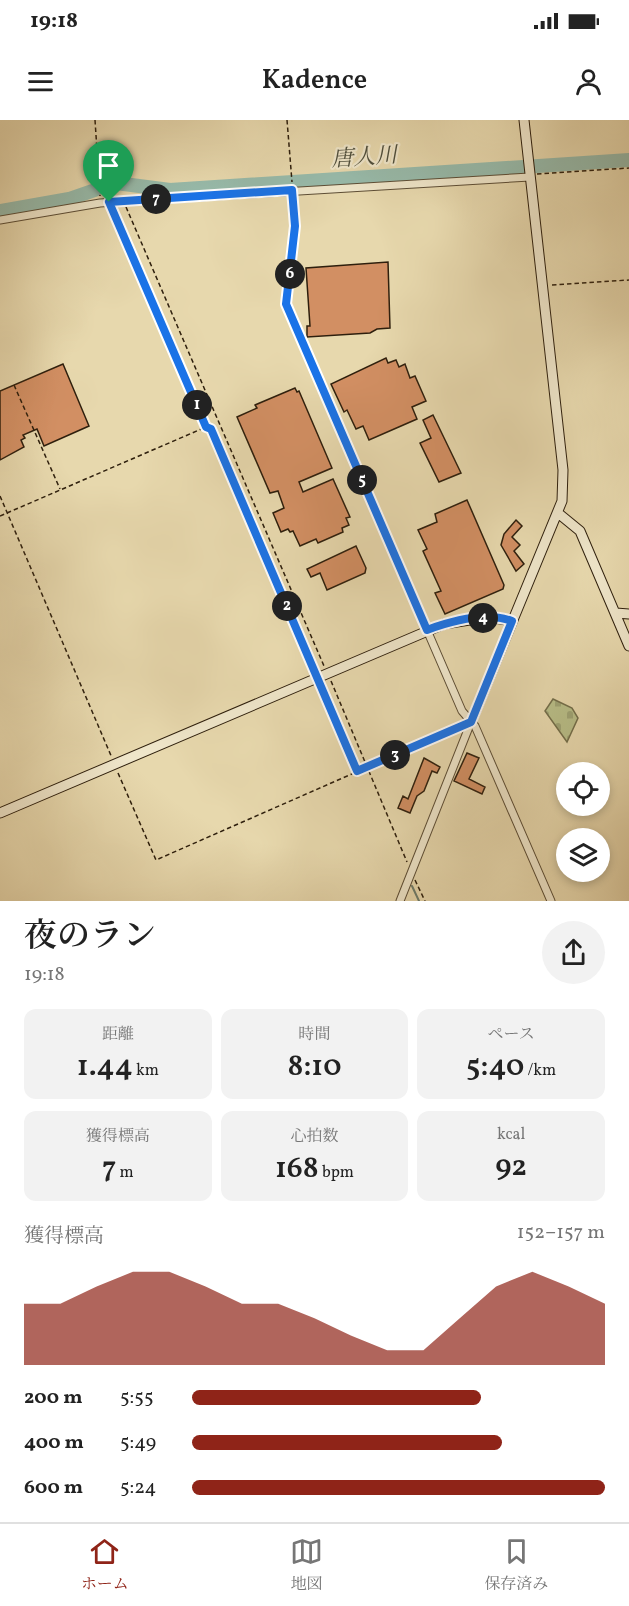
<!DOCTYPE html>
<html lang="ja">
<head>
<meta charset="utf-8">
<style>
	:root { --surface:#fff; --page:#f2f2f2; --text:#222; --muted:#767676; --line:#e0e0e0; --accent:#8f2418 }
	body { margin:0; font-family:Vollkorn,"Noto Serif JP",serif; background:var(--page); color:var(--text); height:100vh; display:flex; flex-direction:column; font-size:22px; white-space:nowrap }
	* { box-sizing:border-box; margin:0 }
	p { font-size:20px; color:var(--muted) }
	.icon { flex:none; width:33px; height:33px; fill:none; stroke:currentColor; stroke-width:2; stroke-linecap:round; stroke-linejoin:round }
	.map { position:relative; height:781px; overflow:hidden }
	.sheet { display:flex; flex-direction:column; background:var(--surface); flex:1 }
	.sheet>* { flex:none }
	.controls { position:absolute; left:556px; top:642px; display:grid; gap:12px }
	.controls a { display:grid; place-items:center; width:54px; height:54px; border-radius:50%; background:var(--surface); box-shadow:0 3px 9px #0003; font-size:30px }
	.pin { position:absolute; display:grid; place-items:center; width:51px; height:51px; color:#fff; margin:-62px -26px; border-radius:50% 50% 50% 0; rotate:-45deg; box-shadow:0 0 6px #0007 }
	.pin .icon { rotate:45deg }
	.km { position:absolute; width:30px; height:30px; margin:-15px; border-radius:50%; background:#222; color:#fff; font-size:16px; line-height:30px; text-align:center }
	.round { display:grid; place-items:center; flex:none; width:63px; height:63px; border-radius:32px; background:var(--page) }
	.summary { display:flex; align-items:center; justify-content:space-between; height:102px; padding:0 24px }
	h1 { font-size:33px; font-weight:600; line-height:45px }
	.metrics { display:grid; grid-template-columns:repeat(3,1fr); gap:9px; height:102px; padding:6px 24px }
	.metrics div { display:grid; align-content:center; border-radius:12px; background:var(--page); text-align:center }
	.metrics b { font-size:30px; font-weight:600 }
	.metrics small { font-size:16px; font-weight:400 }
	.metrics p { font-size:16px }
	.chart { height:168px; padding:12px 24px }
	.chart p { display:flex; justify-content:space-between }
	.chart svg { width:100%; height:108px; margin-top:6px; fill:var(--accent); opacity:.7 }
	ul { padding:0 24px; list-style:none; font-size:20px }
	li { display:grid; grid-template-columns:96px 72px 1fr; align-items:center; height:45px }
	li i { height:15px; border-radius:8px; background:var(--accent) }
	.status { display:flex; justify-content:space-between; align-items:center; height:42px; padding:0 30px; background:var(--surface); direction:ltr }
	.status svg { height:16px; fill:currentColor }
	header { display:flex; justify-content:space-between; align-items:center; height:78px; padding:0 24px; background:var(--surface); font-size:27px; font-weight:600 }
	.menu { display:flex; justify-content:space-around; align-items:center; height:84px; border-top:2px solid var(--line); background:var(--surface); font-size:16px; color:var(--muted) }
	.menu a { display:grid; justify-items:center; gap:3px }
	.menu .current { color:var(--accent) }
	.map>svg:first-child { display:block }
	.cemetery { fill:url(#cemetery-stones); stroke:#736e4a; stroke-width:1.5 }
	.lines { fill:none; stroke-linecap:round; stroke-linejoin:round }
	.stream { stroke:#6d7c6b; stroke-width:2 }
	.river { stroke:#97baaa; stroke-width:14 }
	.building { fill:#d28f63; stroke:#2e1f0d; stroke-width:1.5 }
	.street-casing { stroke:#5c4d35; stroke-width:9 }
	.secondary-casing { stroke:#2e1f0d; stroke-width:11 }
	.path { stroke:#2e1f0d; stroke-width:1.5; stroke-dasharray:4.5 3; stroke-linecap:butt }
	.street { stroke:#efe6ca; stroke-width:7 }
	.secondary { stroke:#efe6ca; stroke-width:9 }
	.route-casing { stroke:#fff; stroke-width:12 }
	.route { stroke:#1a73e8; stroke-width:8 }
	.labels { text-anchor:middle; stroke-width:4.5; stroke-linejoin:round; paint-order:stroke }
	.water-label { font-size:22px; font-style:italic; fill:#4e4e3c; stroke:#efe6ca }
</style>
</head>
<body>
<div class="status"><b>19:18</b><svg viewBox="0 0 49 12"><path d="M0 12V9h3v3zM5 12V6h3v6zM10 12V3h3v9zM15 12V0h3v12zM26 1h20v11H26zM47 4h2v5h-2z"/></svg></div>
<header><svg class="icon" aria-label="menu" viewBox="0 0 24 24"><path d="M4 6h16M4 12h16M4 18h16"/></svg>Kadence<svg class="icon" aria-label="person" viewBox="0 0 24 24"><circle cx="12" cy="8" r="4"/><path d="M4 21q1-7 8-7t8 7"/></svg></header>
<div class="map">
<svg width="629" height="781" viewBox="0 0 629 781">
	<defs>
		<pattern id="cemetery-stones" width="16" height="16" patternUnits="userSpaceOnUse" patternTransform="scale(1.5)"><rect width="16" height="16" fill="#b8be88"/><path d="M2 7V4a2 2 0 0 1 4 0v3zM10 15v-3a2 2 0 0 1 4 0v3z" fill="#9ea374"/></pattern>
	</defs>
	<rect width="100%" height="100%" fill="#e7d8ad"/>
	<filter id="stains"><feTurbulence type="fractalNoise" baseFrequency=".00333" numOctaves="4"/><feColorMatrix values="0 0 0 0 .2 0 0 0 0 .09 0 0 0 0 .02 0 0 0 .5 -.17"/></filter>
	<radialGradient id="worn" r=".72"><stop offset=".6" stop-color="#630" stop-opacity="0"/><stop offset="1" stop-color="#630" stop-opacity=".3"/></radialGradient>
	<path class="cemetery" d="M553,579L572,588L578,598L567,622L545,591Z"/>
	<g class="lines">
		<path class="stream" d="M412,766L419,781"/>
		<path class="river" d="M104,67L116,63L170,70L629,40
			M0,91L69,79L95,70"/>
	</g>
	<path class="building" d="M388,142L390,208L377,209L370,213L307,217V206H310L306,148Z
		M386,238L388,243L396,240L399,247L405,244L410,258L415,256L426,281L412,287L417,299L369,320L363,306L356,309L347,290L344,292L331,264Z
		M63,244L89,306L44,326L37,309L23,315L25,318L21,320L24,327L0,340V271Z
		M295,268L297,272L299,271L332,348L299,362L303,372L333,359L350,397L346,398L349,405L342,408L343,412L318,423L316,419L300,426L293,411L290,412L288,409L281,412L273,393L284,388L278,371L270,373L237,297L257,288L255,285Z
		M433,295L461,353L439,362L420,323L431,318L423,300Z
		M467,380L504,465L503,469L445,494L435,473L441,471L423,431L427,429L418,410L437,402L435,394Z
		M516,400L522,406L512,417L520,425L514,431L524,444L516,451L501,425L504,414Z
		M356,426L366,448L365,453L327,470L320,453L311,457L307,449Z
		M467,633L479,638L469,659L485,667L482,674L454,661Z
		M424,638L440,647L437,653L432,651L424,671L417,676L410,693L398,688L403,676L408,679Z"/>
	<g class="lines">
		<g class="street-casing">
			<path id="street" d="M292,70L295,106L286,184L462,591L475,606L551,781
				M0,100L100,83L530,57
				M400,781L471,602"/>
		</g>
		<g class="secondary-casing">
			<path id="secondary" d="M558,393L580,411L629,526
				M616,493L629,494
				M471,602L562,381L563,350L524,0
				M0,693L444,504L489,497L512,501"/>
		</g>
		<path class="path" d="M95,0L100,76
			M287,0L292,62
			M537,54L629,48
			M126,87L324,546
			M112,88L206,307
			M552,165L629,160
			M14,265L60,369
			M0,376L112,638
			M0,396L206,307L211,309L314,549
			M331,561L407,742
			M321,564L357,651
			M118,653L156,740L461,606
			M415,760L425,781"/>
		<use href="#street" class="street"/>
		<use href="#secondary" class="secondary"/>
	</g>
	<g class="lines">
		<g class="route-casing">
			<path id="route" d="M292,70L295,106L286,184L427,510C451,501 486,492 512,501L471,602L357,651L211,309L206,307L109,82Z"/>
		</g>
		<use href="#route" class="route"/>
	</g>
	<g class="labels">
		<g class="water-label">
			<text transform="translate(364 36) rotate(-4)" y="8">唐人川</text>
		</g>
	</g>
	<rect width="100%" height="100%" filter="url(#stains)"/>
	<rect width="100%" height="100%" fill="url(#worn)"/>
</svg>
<div class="controls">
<a><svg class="icon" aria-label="locate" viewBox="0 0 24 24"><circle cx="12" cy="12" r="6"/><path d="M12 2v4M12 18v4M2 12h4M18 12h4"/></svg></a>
<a><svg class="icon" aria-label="layers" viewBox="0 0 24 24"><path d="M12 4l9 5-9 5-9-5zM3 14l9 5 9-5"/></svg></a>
</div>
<div class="pin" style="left:109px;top:82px;background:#1e9e55"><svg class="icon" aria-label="arrive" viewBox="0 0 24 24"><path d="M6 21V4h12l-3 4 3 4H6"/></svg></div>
<b class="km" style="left:197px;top:285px">1</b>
<b class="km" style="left:287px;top:486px">2</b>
<b class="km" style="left:395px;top:635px">3</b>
<b class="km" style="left:483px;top:498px">4</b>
<b class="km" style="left:362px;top:360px">5</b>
<b class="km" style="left:290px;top:154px">6</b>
<b class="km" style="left:156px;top:79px">7</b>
</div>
<section class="sheet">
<div class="summary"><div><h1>夜のラン</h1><p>19:18</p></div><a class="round"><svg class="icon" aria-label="share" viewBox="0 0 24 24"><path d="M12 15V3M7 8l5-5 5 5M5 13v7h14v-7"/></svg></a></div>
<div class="metrics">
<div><p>距離</p><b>1.44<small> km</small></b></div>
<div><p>時間</p><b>8:10</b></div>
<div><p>ペース</p><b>5:40<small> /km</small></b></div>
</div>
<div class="metrics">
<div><p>獲得標高</p><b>7<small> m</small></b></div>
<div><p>心拍数</p><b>168<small> bpm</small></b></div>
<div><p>kcal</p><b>92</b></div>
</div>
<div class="chart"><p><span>獲得標高</span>152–157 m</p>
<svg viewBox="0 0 160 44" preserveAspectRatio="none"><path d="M0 44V19L10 19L20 12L30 6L40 6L50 12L60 19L70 19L80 25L90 32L100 38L110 38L120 25L130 12L140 6L150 12L160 19V44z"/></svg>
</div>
<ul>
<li><b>200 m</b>5:55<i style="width:70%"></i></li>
<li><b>400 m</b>5:49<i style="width:75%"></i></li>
<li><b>600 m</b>5:24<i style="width:100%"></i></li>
</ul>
</section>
<nav class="menu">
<a class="current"><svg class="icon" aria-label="home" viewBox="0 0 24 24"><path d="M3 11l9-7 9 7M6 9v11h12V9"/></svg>ホーム</a>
<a><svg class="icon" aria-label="map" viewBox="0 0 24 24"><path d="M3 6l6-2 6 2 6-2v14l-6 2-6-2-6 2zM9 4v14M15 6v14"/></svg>地図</a>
<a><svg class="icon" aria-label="saved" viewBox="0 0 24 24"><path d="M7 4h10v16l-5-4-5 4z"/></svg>保存済み</a>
</nav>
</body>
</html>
